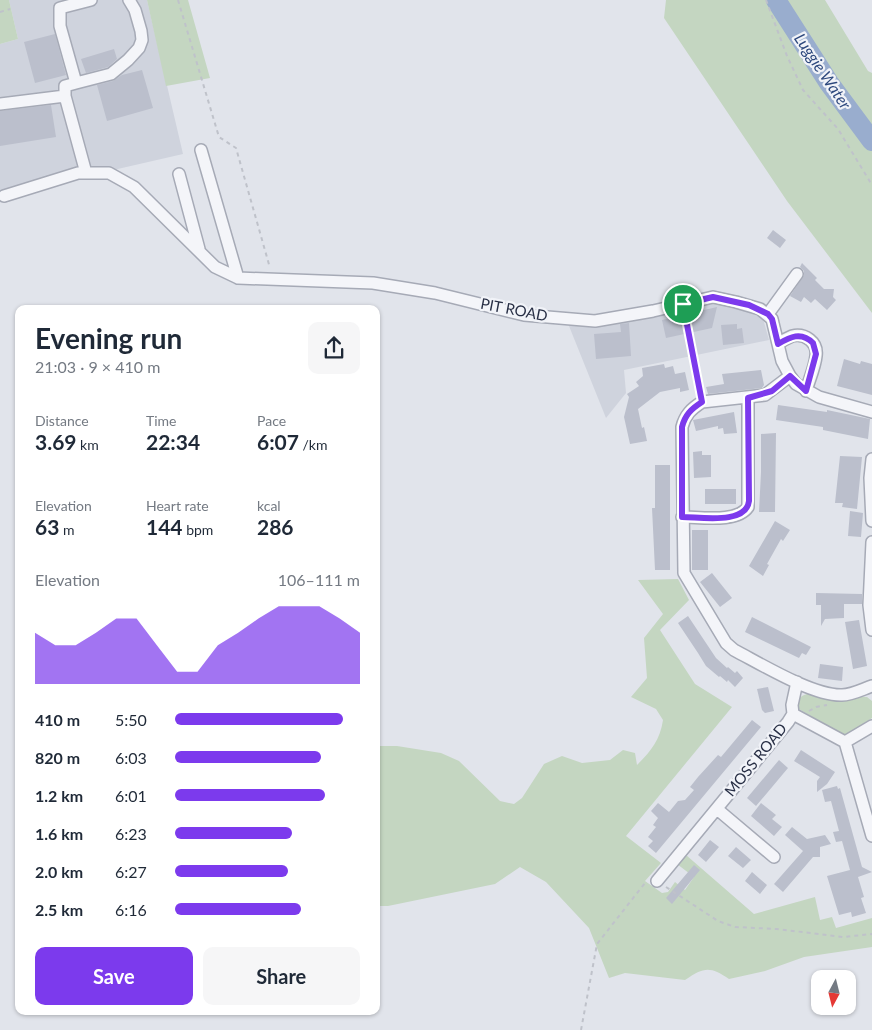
<!DOCTYPE html>
<html lang="en">
<head>
<meta charset="utf-8">
<style>
	:root { --surface:#fff; --page:#f6f6f7; --text:#1f2937; --muted:#747a83; --accent:#7c3aed }
	body { margin:0; font-family:Lato,sans-serif; background:var(--page); color:var(--text); height:100vh; display:flex; flex-direction:column; font-size:19px; white-space:nowrap }
	* { box-sizing:border-box; margin:0 }
	p { font-size:16px; color:var(--muted) }
	.icon { flex:none; width:28px; height:28px; fill:none; stroke:currentColor; stroke-width:2; stroke-linecap:round; stroke-linejoin:round }
	.map { position:relative; flex:1; overflow:hidden }
	.side { position:absolute; left:15px; top:305px; width:365px; height:710px; display:flex; flex-direction:column; background:var(--surface); border-radius:10px; box-shadow:0 1px 4px #0004 }
	.side>* { flex:none }
	.needle { width:32px; rotate:187deg }
	.tools { position:absolute; left:811px; top:970px; display:grid; gap:10px }
	.tools a { display:grid; place-items:center; width:45px; height:45px; border-radius:10px; background:var(--surface); box-shadow:0 1px 4px #0004; font-size:25px }
	.pin { position:absolute; display:grid; place-items:center; width:42px; height:42px; color:#fff; margin:-21px; border:2px solid #fff; border-radius:50%; box-shadow:0 1px 5px #0007 }
	.round { display:grid; place-items:center; flex:none; width:52px; height:52px; border-radius:10px; background:var(--page) }
	.headline { display:flex; align-items:center; justify-content:space-between; height:85px; padding:0 20px }
	h1 { font-size:28px; font-weight:700; line-height:38px }
	.figures { display:grid; grid-template-columns:repeat(3,1fr); gap:8px; height:85px; padding:5px 20px }
	.figures div { display:grid; align-content:center }
	.figures b { font-size:21px; font-weight:700 }
	.figures small { font-size:14px; font-weight:400 }
	.figures p { font-size:14px }
	.chart { height:140px; padding:10px 20px }
	.chart p { display:flex; justify-content:space-between }
	.chart svg { width:100%; height:90px; margin-top:5px; fill:var(--accent); opacity:.7 }
	.action { display:flex; gap:10px; margin-top:auto; padding:10px 20px }
	.action a { flex:1; height:58px; border-radius:10px; background:var(--accent); color:#fff; font-size:20px; font-weight:700; line-height:58px; text-align:center }
	.action a+a { background:var(--page); color:var(--text) }
	ul { padding:0 20px; list-style:none; font-size:16px }
	li { display:grid; grid-template-columns:80px 60px 1fr; align-items:center; height:38px }
	li i { height:12px; border-radius:6px; background:var(--accent) }
	.map>svg:first-child { display:block }
	.built { fill:#cfd3dd }
	.green { fill:#c4d6c1 }
	.lines { fill:none; stroke-linecap:round; stroke-linejoin:round }
	.river { stroke:#99adce; stroke-width:20 }
	.building { fill:#bbbfcc }
	.minor-casing { stroke:#a6aab6; stroke-width:14 }
	.path { stroke:#bfc2ca; stroke-width:2; stroke-dasharray:4 4; stroke-linecap:butt }
	.minor { stroke:#f4f5f9; stroke-width:11 }
	.route-casing { stroke:#fff; stroke-width:10 }
	.route { stroke:#7c3aed; stroke-width:6 }
	.labels { text-anchor:middle; stroke-width:4.5; stroke-linejoin:round; paint-order:stroke }
	.street-label { font-size:15px; fill:#282f45; stroke:#f1f3f8 }
	.water-label { font-size:16px; font-style:italic; fill:#2d487d; stroke:#f1f3f8 }
</style>
</head>
<body>
<div class="map">
<svg width="872" height="1030" viewBox="0 0 872 1030">
	<rect width="100%" height="100%" fill="#e1e4eb"/>
	<path class="built" d="M9,0H147L183,154L0,196V44L18,39Z
		M714,302L762,315L769,340L624,370L626,393L606,418L569,326L628,320Z"/>
	<path class="green" d="M0,0H9L18,39L0,44Z
		M147,0H188L210,78L166,86Z
		M666,0H825L868,71L872,73V313L787,201L664,18Z
		M678,579L689,600L660,630L695,684L732,707L626,836L661,863L645,881L662,893L668,892L675,882L685,890L694,877L677,864L686,855L754,914L815,897L820,920L832,917L836,928L872,918V947L804,957L765,971L729,979C710,966 704,967 685,980L625,973L609,978L589,928L546,882L520,867L495,884L388,906H376V746H397L441,753L459,761L500,801L514,804L522,798L544,764L562,756L582,763L610,760L623,750L635,753L637,765C651,751 660,740 663,720L656,709L631,697L647,678L644,638L663,614L638,580Z
		M807,694L867,697L872,701V718L847,735H842L799,709C796,701 799,696 807,694Z"/>
	<g class="lines">
		<path class="river" d="M776,0L829,83L872,141"/>
	</g>
	<path class="building" d="M55,34L66,75L35,83L24,42Z
		M114,49L117,59L108,67L86,73L81,59Z
		M142,70L153,108L107,121L97,85L113,81L122,75Z
		M51,105L56,137L0,146V111Z
		M773,230L786,240L780,248L767,238Z
		M802,263L817,278L815,280L824,289H834L833,297L836,300L827,310L815,299L811,303L804,297L801,302L790,296L804,275V271L800,267Z
		M717,307L712,328L666,338L662,320Z
		M629,323L631,356L596,359L594,334L621,332L620,324Z
		M737,324V329L742,328L744,343L723,345L721,325Z
		M844,359L860,364L861,361L872,364V395L837,386Z
		M664,364L665,368L673,366L675,374L685,372L689,390L680,392V388L660,392L638,409L642,428L644,427L647,441L630,444L624,417L629,397L627,394L639,386L636,382L643,376L642,368Z
		M761,370L764,385L762,388L708,394L706,387L724,384L722,374Z
		M778,405L827,412V410L870,419L868,439L823,430V427L776,420Z
		M734,412L737,433L724,434L723,428L718,429V426L696,431L693,420Z
		M776,433L775,512H759L761,472V434Z
		M702,451V455H711V477L694,478L693,452Z
		M840,456L862,457L857,509L842,507L843,503H835Z
		M655,465H670V570H655L652,508H655Z
		M705,489H736V504H705Z
		M850,511L863,513L861,537L848,536Z
		M775,521L790,530L783,541L781,539L767,564L769,565L763,576L749,566Z
		M692,530H708V570H692Z
		M712,573L732,598L720,607L700,582Z
		M816,593L862,594V604H844V618L825,619L821,626V605H816Z
		M688,616L716,658L727,668L728,667L735,673L737,671L743,678L735,687L728,680L727,682L720,676L719,677L706,666L698,653L678,623Z
		M752,617L811,647L806,655L802,653L799,658L745,632Z
		M859,620L867,666L853,669L845,622Z
		M820,664L843,667L842,681L818,678Z
		M768,687L774,711L765,713L762,710L757,689Z
		M752,720L761,727L656,853L648,846L653,841L648,837L656,827L653,825L658,818L651,811L658,803L669,812L678,801L685,800L694,790L690,787L698,777L718,755L721,757Z
		M801,750L835,772L827,784L817,792V781L820,777L794,761Z
		M779,760L788,768L756,806L747,798Z
		M837,786L838,789L840,788L862,867L872,872L858,877L864,897L861,898L866,913L852,917L851,912L839,915L827,876L850,870L842,841L836,842L833,832L839,831L831,801L825,802L822,790Z
		M761,803L776,815L772,819L782,827L774,836L751,816Z
		M792,827L807,839L825,835L831,844L820,847V857H813L783,892L774,884L803,851L785,835Z
		M710,840L719,847L706,862L698,855Z
		M736,847L751,860L743,868L728,856Z
		M694,865L700,870L672,904L666,898Z
		M752,872L767,885L760,894L745,881Z"/>
	<g class="lines">
		<g class="minor-casing">
			<path id="minor" d="M76,83L111,74L128,60L139,48L142,40L141,31L135,10L129,0
				M0,104L65,96
				M201,150L238,278
				M86,173L65,96V86L76,83L60,26V8L91,0
				M179,174L199,249
				M4,196L78,173H109L134,187L215,267L238,278L373,283L435,293L524,315L595,321L653,311L713,297L736,302L760,309L772,319L782,361L790,376L796,384L819,397L872,412
				M768,314L797,274
				M778,344C782,341 787,338 792,336C805,333 818,342 816,356C815,367 809,380 806,391
				M790,376L765,395L702,402C691,409 685,415 682,427L684,573L726,643L734,650C761,664 813,696 842,695C852,695 863,689 872,686
				M872,459L870,478L872,521
				M682,517C701,517 737,523 748,507V398
				M872,542L869,605L872,630
				M793,714L845,742L872,836
				M845,742L872,726
				M717,809L774,857
				M657,881L788,722L793,714L792,705L797,682"/>
		</g>
		<path class="path" d="M178,0L219,137L236,148L270,268
			M766,0L787,56L803,90L838,129L872,185
			M0,12L10,9
			M685,314L700,390
			M809,711L816,707L827,705
			M666,887L718,921L735,927L777,929L843,937L872,934
			M581,1030L597,944L645,883"/>
		<use href="#minor" class="minor"/>
	</g>
	<g class="lines">
		<g class="route-casing">
			<path id="route" d="M713,297L749,305L768,314L772,319L778,344C790,337 801,331 813,343L816,354L806,391L790,376L772,391L748,398L749,501C746,525 701,517 682,517V427C685,415 691,409 702,402L683,304Z"/>
		</g>
		<use href="#route" class="route"/>
	</g>
	<g class="labels">
		<g class="street-label">
			<text transform="translate(514 310) rotate(11)" y="5">PIT ROAD</text>
			<text transform="translate(756 760) rotate(-51)" y="5">MOSS ROAD</text>
		</g>
		<g class="water-label">
			<text transform="translate(823 71) rotate(56)" y="6">Luggie Water</text>
		</g>
	</g>
</svg>
<div class="tools">
<a><svg class="needle" viewBox="-14 -14 28 28"><path d="M0-13l5 13h-10z" fill="#e53935"/><path d="M0 13l5-13h-10z" fill="#747a83"/></svg></a>
</div>
<div class="pin" style="left:683px;top:304px;background:#1e9e55"><svg class="icon" aria-label="arrive" viewBox="0 0 24 24"><path d="M6 21V4h12l-3 4 3 4H6"/></svg></div>
<section class="side">
<div class="headline"><div><h1>Evening run</h1><p>21:03 · 9 × 410 m</p></div><a class="round"><svg class="icon" aria-label="share" viewBox="0 0 24 24"><path d="M12 15V3M7 8l5-5 5 5M5 13v7h14v-7"/></svg></a></div>
<div class="figures">
<div><p>Distance</p><b>3.69<small> km</small></b></div>
<div><p>Time</p><b>22:34</b></div>
<div><p>Pace</p><b>6:07<small> /km</small></b></div>
</div>
<div class="figures">
<div><p>Elevation</p><b>63<small> m</small></b></div>
<div><p>Heart rate</p><b>144<small> bpm</small></b></div>
<div><p>kcal</p><b>286</b></div>
</div>
<div class="chart"><p><span>Elevation</span>106–111 m</p>
<svg viewBox="0 0 160 44" preserveAspectRatio="none"><path d="M0 44V19L10 25L20 25L30 19L40 12L50 12L60 25L70 38L80 38L90 25L100 19L110 12L120 6L130 6L140 6L150 12L160 19V44z"/></svg>
</div>
<ul>
<li><b>410 m</b>5:50<i style="width:91%"></i></li>
<li><b>820 m</b>6:03<i style="width:79%"></i></li>
<li><b>1.2 km</b>6:01<i style="width:81%"></i></li>
<li><b>1.6 km</b>6:23<i style="width:63%"></i></li>
<li><b>2.0 km</b>6:27<i style="width:61%"></i></li>
<li><b>2.5 km</b>6:16<i style="width:68%"></i></li>
</ul>
<div class="action"><a>Save</a><a>Share</a></div>
</section>
</div>
</body>
</html>
